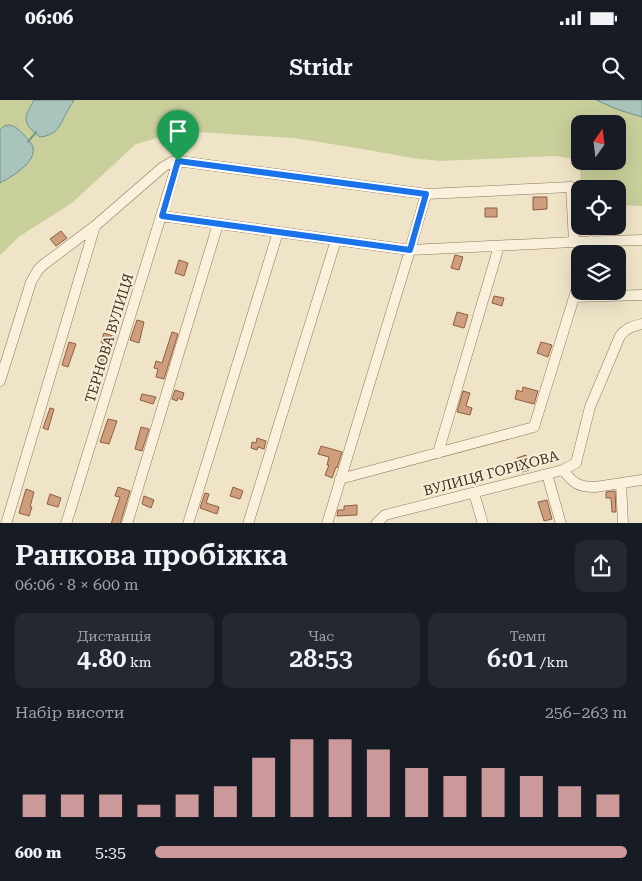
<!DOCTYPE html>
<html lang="uk">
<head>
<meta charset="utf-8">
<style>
	:root { --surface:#171b24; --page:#242831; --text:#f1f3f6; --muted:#9ea1a6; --accent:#cc999b }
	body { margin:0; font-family:"Roboto Serif",serif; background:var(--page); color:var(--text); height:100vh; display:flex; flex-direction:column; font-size:19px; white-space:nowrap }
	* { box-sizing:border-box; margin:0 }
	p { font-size:16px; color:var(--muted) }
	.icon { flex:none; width:28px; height:28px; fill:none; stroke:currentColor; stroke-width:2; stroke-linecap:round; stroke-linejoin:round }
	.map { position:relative; height:423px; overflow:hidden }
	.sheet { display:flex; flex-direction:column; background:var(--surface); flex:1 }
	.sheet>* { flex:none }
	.needle { width:32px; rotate:14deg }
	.fabs { position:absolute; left:571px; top:15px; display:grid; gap:10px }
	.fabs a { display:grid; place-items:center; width:55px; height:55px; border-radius:10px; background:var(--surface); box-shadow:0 5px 20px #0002; font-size:25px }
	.pin { position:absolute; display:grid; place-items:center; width:42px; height:42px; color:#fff; margin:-51px -21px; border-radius:50% 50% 50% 0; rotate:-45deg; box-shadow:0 0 5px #0007 }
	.pin .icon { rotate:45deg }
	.round { display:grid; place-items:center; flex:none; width:52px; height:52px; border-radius:10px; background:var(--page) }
	.headline { display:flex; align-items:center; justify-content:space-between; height:85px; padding:0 15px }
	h1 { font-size:28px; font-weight:600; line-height:38px }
	.figures { display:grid; grid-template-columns:repeat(3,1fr); gap:8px; height:85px; padding:5px 15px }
	.figures div { display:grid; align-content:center; border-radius:10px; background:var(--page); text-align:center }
	.figures b { font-size:25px; font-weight:600 }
	.figures small { font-size:14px; font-weight:400 }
	.figures p { font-size:14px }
	.chart { height:140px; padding:10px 15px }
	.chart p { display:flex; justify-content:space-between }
	.chart svg { width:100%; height:90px; margin-top:5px; stroke:var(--accent); stroke-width:6 }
	ul { padding:0 15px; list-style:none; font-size:16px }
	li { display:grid; grid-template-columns:80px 60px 1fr; align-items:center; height:38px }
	li i { height:12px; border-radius:6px; background:var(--accent) }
	.status { display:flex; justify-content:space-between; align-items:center; height:35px; padding:0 25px; background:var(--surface); direction:ltr }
	.status svg { height:14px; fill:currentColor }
	header { display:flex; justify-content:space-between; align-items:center; height:65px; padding:0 15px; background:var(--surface); font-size:22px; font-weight:600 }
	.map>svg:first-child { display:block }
	.green { fill:#c9cf9b; fill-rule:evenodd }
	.water { fill:#a9c4bc; stroke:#6f938a }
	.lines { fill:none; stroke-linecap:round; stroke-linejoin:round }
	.stream { stroke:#6f938a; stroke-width:2 }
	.building { fill:#cf9f7d; stroke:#8d5f41 }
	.minor-casing { stroke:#8d765c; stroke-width:11 }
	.minor { stroke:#faf1dc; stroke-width:10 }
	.route-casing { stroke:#fff; stroke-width:10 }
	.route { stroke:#1a73e8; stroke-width:6 }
	.labels { text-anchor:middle; stroke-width:4; stroke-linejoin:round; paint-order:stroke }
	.street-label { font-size:14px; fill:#3d2e20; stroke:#f7eed8 }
</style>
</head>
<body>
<div class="status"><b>06:06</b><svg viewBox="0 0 49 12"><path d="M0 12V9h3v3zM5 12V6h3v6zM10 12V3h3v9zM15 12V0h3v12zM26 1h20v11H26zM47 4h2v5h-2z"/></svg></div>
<header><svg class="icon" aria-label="back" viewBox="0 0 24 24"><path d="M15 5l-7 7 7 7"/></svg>Stridr<svg class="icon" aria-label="search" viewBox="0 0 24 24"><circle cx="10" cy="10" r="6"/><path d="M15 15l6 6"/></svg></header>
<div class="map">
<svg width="642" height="424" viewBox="0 0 642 424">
	<rect width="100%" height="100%" fill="#f0e4c8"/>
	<path class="green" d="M0,0H642V106L618,105V89H581L580,63L577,59L555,56L440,61L412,58L357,48L294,38L182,31L136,44L72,103L20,136L0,155ZM580,24H618V61H580Z"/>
	<path class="water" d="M34,0H74C71,5 68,9 66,14C59,27 57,35 40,37C22,23 23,19 34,0Z
		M596,0H642V17L619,10Z
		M9,25C16,26 19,30 24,35C28,39 32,43 33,48C36,63 11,77 0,83V30L4,26Z"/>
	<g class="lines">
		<path class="stream" d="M28,42L36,32"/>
	</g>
	<path class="building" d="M533,97H547V109L533,110Z
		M485,108H497V117H485Z
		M61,131L67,138L56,146L50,139Z
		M455,155L463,157L459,170L451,168Z
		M179,160L188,163L184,176L175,173Z
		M494,196L504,198L502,206L492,203Z
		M457,212L468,215L464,228L453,225Z
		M137,220L144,222L139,243L130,240Z
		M172,232L178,234L164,279L156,277L158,269L154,268L156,261L162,263Z
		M104,233L116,237L103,274L97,272L101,259L98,258L103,243L101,242Z
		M69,242L76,244L68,267L62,265Z
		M541,242L552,245L548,257L537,253Z
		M523,287L538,291L534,304L515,299L517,290L522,292Z
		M175,290L184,293L182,300L178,298L177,301L172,299Z
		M463,291L470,293L466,306L472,308L470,315L457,312Z
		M142,294L156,297L153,304L140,300Z
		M50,308L54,309L48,330L43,328Z
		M108,319L117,321L109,344L100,342Z
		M141,327L149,329L142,351L135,349Z
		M257,338L266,341L264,349L258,347L257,350L251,348L252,342L256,343Z
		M321,346L342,352L337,368L336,367L332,378L325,375L329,365H327L329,357L318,354Z
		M526,355L529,363L527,364L529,370L522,372L517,358Z
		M118,387L130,391L120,424H111L120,397L115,396Z
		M233,387L243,391L240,399L230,396Z
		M26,389L34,392L30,407H32L29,416L19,413Z
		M615,391L616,412H612L611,398H606V392Z
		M205,393L209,394L206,403L219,407L217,414L200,408Z
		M50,394L61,398L58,407L47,404Z
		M144,396L154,400L151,408L142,404Z
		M547,400L552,419L544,421L538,402Z
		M357,405V415L337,416L338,410H344V406Z"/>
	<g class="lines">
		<g class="minor-casing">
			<path id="minor" d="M162,116L410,150L574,142L642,140
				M587,154L591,141
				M574,197L642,195
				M0,281L31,182L38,170L43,165L95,126L163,67L172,62L178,61L426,94L571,87L574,142
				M438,353L499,146
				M563,370C573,383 578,387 595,387L642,380
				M547,374L561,424
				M340,379L534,327L580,178
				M621,383L623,424
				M474,393L483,424
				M6,424L95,126
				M66,424L178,61
				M127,424L218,124
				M188,424L278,132
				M248,424L336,140
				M327,424L410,150L426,94
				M376,424L385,415L563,370L576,363L590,307L620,236C626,228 633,226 642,224"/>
		</g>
		<use href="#minor" class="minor"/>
	</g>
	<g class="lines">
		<g class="route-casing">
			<path id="route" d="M178,61L426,94L410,150L162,116Z"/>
		</g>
		<use href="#route" class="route"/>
	</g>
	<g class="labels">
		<g class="street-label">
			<text transform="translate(109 238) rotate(-73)" y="5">ТЕРНОВА ВУЛИЦЯ</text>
			<text transform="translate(491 373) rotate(-15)" y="5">ВУЛИЦЯ ГОРІХОВА</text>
		</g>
	</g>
</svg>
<div class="fabs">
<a><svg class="needle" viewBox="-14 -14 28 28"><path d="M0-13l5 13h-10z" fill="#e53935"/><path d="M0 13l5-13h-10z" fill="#9ea1a6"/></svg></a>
<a><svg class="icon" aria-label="locate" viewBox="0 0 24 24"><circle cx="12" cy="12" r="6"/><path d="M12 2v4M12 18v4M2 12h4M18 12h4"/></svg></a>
<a><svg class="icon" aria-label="layers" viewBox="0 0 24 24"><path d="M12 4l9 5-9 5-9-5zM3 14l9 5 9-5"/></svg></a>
</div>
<div class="pin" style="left:178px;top:61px;background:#1e9e55"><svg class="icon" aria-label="arrive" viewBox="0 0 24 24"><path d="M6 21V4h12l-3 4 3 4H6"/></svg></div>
</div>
<section class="sheet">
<div class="headline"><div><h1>Ранкова пробіжка</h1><p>06:06 · 8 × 600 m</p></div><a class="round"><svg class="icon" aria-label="share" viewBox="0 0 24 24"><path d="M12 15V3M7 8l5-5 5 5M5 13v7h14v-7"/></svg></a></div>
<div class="figures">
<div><p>Дистанція</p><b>4.80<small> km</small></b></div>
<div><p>Час</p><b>28:53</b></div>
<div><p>Темп</p><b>6:01<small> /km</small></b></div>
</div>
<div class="chart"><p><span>Набір висоти</span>256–263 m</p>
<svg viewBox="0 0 160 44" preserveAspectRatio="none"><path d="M5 44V33M15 44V33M25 44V33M35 44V38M45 44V33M55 44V29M65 44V15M75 44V6M85 44V6M95 44V11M105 44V20M115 44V24M125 44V20M135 44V24M145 44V29M155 44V33"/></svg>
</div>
<ul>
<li><b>600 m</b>5:35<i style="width:100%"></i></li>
</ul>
</section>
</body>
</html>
